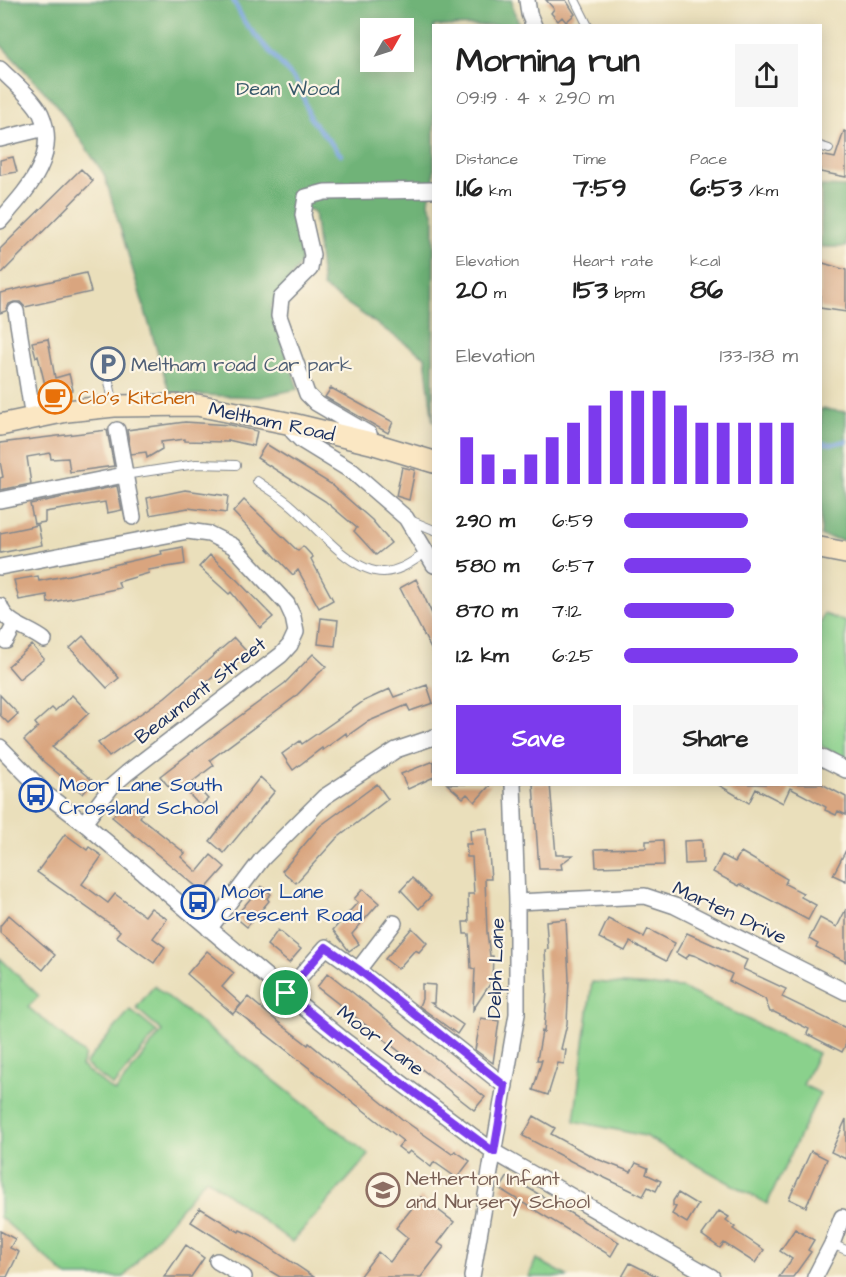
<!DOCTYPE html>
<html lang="en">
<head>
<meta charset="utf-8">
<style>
	:root { --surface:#fff; --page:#f6f6f6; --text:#222; --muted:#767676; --accent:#7c3aed }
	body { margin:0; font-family:"Architects Daughter",sans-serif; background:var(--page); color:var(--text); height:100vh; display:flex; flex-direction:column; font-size:22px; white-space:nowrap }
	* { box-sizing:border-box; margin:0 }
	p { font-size:20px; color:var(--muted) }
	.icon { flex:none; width:33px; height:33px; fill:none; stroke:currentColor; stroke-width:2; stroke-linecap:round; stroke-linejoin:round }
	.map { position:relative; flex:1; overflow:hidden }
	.drawer { position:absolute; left:432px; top:24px; width:390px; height:762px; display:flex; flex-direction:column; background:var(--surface); border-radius:0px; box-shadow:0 3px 15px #0003 }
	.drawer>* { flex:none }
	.needle { width:39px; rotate:51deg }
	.buttons { position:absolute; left:360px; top:18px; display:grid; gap:12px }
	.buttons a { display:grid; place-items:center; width:54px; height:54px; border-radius:0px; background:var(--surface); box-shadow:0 3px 15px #0003; font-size:30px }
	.pin { position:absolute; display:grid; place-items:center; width:51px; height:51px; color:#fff; margin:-26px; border:3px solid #fff; border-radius:50%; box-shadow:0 2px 6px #0007 }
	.round { display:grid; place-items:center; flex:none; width:63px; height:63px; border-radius:0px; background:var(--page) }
	.headline { display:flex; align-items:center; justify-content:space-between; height:102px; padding:0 24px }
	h1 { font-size:33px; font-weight:800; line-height:45px }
	.figures { display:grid; grid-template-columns:repeat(3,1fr); gap:9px; height:102px; padding:6px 24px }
	.figures div { display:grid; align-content:center }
	.figures b { font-size:26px; font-weight:800 }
	.figures small { font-size:16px; font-weight:400 }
	.figures p { font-size:16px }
	.chart { height:168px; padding:12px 24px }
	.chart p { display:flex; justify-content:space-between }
	.chart svg { width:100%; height:108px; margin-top:6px; stroke:var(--accent); stroke-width:6 }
	.cta { display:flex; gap:12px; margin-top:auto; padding:12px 24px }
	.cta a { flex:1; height:69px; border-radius:0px; background:var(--accent); color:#fff; font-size:24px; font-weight:800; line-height:69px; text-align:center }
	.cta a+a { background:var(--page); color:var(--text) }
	ul { padding:0 24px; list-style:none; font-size:20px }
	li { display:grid; grid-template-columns:96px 72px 1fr; align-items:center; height:45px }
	li i { height:15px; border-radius:8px; background:var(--accent) }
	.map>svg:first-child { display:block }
	.green { fill:#8ad18c; stroke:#528075; stroke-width:1.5 }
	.forest { fill:#6fb378; stroke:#45716b; stroke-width:1.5; fill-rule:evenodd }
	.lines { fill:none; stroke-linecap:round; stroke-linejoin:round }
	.stream { stroke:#74a2dd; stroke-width:4.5 }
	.building { fill:#d9a57f }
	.lane-casing { stroke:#82878c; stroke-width:10 }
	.street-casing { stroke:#82878c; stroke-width:18 }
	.secondary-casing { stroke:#82878c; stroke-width:24 }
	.lane { stroke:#fff; stroke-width:8 }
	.street { stroke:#fff; stroke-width:15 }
	.secondary { stroke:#fbe7c3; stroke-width:21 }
	.route-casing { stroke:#fff; stroke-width:12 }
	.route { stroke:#7c3aed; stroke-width:8 }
	.labels { text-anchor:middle; stroke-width:4.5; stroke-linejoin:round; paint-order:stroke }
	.park-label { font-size:20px; fill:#37586a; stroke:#fcf5e5 }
	.service-label { font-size:20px; fill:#4e5e75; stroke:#fcf5e5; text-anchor:start }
	.food-label { font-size:20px; fill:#c56008; stroke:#fcf5e5; text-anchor:start }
	.street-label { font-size:20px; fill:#1b2f5e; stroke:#fcf5e5 }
	.transit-label { font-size:20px; fill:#164399; stroke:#fcf5e5; text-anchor:start }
	.education-label { font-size:20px; fill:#785e54; stroke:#fcf5e5; text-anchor:start }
</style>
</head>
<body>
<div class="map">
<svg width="846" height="1277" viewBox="0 0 846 1277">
	<rect width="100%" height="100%" fill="#fcf5e5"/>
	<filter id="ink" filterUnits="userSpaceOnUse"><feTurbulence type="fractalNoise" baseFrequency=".0167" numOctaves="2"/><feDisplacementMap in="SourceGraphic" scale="12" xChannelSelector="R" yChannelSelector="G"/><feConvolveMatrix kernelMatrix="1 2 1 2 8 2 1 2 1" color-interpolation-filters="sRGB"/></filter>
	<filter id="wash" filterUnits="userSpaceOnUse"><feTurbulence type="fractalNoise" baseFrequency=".008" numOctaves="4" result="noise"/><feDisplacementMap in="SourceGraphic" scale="24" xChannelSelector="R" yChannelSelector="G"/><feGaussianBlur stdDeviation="1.35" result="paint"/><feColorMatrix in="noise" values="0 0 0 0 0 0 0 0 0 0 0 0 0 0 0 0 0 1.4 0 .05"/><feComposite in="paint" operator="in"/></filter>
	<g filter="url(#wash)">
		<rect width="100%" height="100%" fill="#eadfbb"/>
		<path class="green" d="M824,614L846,622V759L821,746L820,625Z
			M0,958L39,996L28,1007L85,1055L81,1066L115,1092L162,1031L136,1008L154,986L369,1155L292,1242L206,1178L124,1277H68L0,1217Z
			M592,982L682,988L818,1053L803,1085L820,1093L767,1204L645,1136L574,1121Z
			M130,1010L157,1032L113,1086L85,1064Z
			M536,1259L569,1277H529Z"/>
		<path class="forest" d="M0,0H512L513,9L520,25L434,26V185L428,201L434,215L433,423L425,357L323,287L314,212L300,205L301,263L271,307L298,389L260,397L170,394L104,174L56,104L0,44ZM370,28H404V62H370Z
			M821,186L846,187V247H821Z
			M821,409L846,412V541L821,536Z"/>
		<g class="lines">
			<path class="stream" d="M233,0L245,23L300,86L310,118L341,155
				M820,443L833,444L846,441"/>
		</g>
		<g id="blocks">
			<path class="building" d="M546,0H566L575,14L566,22L562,17L558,21L551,13L554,9Z
				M844,131L846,132V177L820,172V155L835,158Z
				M13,157L17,172L0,175V160Z
				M81,169L93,181L0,275V249Z
				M820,262L846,270V312L820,308Z
				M86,273L91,292L25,307L20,302H14L9,304L6,311L0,313V293Z
				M48,339L55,378L69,374L73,390L61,393L62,398L49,401L38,356L36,357L32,342Z
				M331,388L393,422L388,433L325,397Z
				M185,422L230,425L257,431L254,446L228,440V442L185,441V439L161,442L162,449L147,458L146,452L131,454L127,430Z
				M107,430L114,466L70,472L68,458L51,459L50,453L27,457L31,484L0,490V478L3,477L0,462V443Z
				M266,444L331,484L372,520L391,543L376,555L354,531L357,528L325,501L257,458Z
				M402,467L415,470L409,500L396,496Z
				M117,486L122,510L107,513L105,502L45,512V522L34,524L30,504Z
				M185,490L228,496L226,513L188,508L150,515L147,498Z
				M244,500L298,551L303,546L313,557L311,559L333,600L319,608L298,570L293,575L233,512Z
				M38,525L42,545L0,553V533Z
				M183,547L185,564L148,570L149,573L118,582L120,588L48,603L47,595L19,600L14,580L38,576L39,581L69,575L162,554L161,551Z
				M210,555L237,580L273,617L260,628L231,592L229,594L199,567Z
				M416,579L434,618V655L400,588Z
				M321,618L338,620L335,646L318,644Z
				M83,636L119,678L107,688L70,648Z
				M234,638L247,652L225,673L222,669L187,700L153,726L109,757L98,743L165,697Z
				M32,645L44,659L19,679L8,666Z
				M313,654L326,666L295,697L210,760L214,765L192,782L208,799L200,806L181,785L173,792L160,776L199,746L285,683Z
				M427,685L433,703L410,711L407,705L367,722L347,736L346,733L323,750L322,748L293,770L282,754L300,741L302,744L364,701L390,689L394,697Z
				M0,695L18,714L8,723L0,715Z
				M72,695L89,713L52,747L93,781L83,794L44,762L24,740L38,727L35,723L52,708L55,711Z
				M434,761V777L408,789L401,774Z
				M260,777L275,791L224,853L210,841Z
				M377,784L388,799L336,839L296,883L282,871L320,826Z
				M447,784H491L475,802L467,794L463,798Z
				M533,784H550L556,855H573L561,864L562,869H539Z
				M717,784H822L846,797V815L838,811L836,815L825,810L826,807L790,788L783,803L756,789L749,803Z
				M131,805L142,814L140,817L185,853L181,857L197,872L211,855L225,867L203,892L112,817L121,807L126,811Z
				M487,828L491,879H485L487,932L490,956H493L492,981L473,1010L475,969L471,968L469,934H464L463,922H469L468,894H474L472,857H467L466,844H471L470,830Z
				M65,834L87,850L89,847L102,856L82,884L108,903L115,894L145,916L151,908L167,919L153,938L165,947L154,963L116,936L120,931L37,872Z
				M663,840L664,865L596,867L595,849L646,848V841Z
				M702,840L703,863L685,864L684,841Z
				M846,850V881L833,875Z
				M741,852L787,879L785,884L803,893L801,897L816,905L808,920L740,884L739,886L713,872L722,855L735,862Z
				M412,878L431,896L419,909L401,890Z
				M261,886L271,894L267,898L269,901L247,927L235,917Z
				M363,889L379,903L352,934L359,944L349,951L333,930L358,902L354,899Z
				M846,909V962L816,947L818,944L809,939L820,918L837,927Z
				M9,915L55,955L43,970L0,933V926Z
				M566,919L569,979L567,1024L561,1049L566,1050L564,1064L558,1063L548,1095L533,1090L542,1060H537L542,1031L544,1032L547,991L545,950L548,949L546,921Z
				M608,919L644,937L648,929L675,943L666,961L630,942L625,951L599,938Z
				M412,928L427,943L419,952L415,950L398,969L385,959Z
				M278,930L301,949L289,963L267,945Z
				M687,933L747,960L743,969L786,989L782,997L846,1028V1044L842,1052L807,1034L809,1029L774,1012H770L765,999L729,981L732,974L696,956L689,954L686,959L676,953Z
				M207,951L234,973L222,987L241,1004L233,1014L187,974Z
				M328,973L485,1097L474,1110L317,987Z
				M422,984L435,985L434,1003H431L463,1025L457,1034L419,1006L422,999Z
				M248,997L278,1022L308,1045L309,1043L402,1119L452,1154L455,1151L470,1161L457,1178L434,1162L431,1167L410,1151L407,1154L398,1147L403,1141L236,1011Z
				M481,1018L499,1021L493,1063L475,1050Z
				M534,1116L555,1128L551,1134L597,1159L631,1172L636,1163L648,1168L646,1174L661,1181L656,1191L648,1187L643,1196L586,1169L523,1136Z
				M846,1119V1159L831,1152Z
				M811,1151L827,1159L806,1207L789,1199Z
				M508,1176L619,1242L611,1256L500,1189Z
				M678,1193L698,1205L687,1223L672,1214L676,1207L673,1206V1201Z
				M421,1197L454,1222L438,1243L444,1247L421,1277H359L378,1252L390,1262L408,1238L396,1228Z
				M200,1208L239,1232L240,1230L251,1235L314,1277H280L245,1256L191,1222Z
				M719,1211L729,1217L726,1220L735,1227L733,1229L764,1250L755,1263L724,1243L720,1248L702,1235Z
				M795,1229L814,1240L808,1250L811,1252L793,1277H779L792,1259L780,1251Z
				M0,1231L15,1239L10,1248L19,1252L7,1277H0Z
				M186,1245L204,1258L191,1277H164Z
				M630,1263L658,1277H622Z"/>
		</g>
	</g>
	<g filter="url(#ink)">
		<use href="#blocks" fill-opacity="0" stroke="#82878c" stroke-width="1.5"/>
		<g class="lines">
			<g class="lane-casing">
				<path id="lane" d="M575,0L588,26
					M820,146L829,149
					M106,368L114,405
					M124,475L196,464L236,465
					M257,481C268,489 281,496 291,505C315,525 351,573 384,572C401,571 413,561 426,553
					M410,520L434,530
					M832,1244L846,1250"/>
			</g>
			<g class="street-casing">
				<path id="street" d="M527,0L529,14L534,26
					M0,69C12,81 34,99 41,114C60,157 26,191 0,221
					M0,139L45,128
					M16,311L33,418
					M292,424L293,432L301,440L353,472L406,518L434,565
					M117,430L133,517
					M371,443L369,434L316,403L307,394L279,316L281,298L310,269L312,255L303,215L306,197L325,192L434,190
					M0,500L124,475
					M0,567L188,531L209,534L233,546L287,604L293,617L296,632L290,645L281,655L127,773L112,786L84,823
					M0,606C6,625 29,628 44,640
					M6,641L15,624
					M0,747L47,795L84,823L286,993L345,1041L494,1152L712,1277
					M820,757L846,770
					M517,902L645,896L675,906L846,992
					M209,929L262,859L324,797L396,750L434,737
					M358,970L394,923
					M286,993L326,947L358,970L505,1086
					M217,1261L244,1277
					M472,1277L517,1014V902L513,784
					M815,1277L832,1244L842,1217"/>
			</g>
			<g class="secondary-casing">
				<path id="secondary" d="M0,425L67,411L114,406L197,405L292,424L371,443L434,462
					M820,548L846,553"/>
			</g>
			<use href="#lane" class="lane"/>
			<use href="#street" class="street"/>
			<use href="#secondary" class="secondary"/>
		</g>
	</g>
	<g class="lines" filter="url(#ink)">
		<g class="route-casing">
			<path id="route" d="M326,947L358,969L505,1086L494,1152L345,1041L286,993Z"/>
		</g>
		<use href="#route" class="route"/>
	</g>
	<defs>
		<g id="parking-ring" transform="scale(1.725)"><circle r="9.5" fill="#fcf5e5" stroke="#5c6f8a" stroke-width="1.5"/><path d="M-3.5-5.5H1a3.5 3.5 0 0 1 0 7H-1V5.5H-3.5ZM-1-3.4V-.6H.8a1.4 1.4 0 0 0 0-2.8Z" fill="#5c6f8a"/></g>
		<g id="cafe-ring" transform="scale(1.725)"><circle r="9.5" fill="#fcf5e5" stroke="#e8710a" stroke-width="1.5"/><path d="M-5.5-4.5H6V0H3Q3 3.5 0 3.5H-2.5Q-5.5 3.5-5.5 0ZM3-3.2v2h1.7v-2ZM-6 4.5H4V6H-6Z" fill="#e8710a"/></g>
		<g id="bus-ring" transform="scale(1.725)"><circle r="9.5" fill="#fcf5e5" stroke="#1a4fb4" stroke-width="1.5"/><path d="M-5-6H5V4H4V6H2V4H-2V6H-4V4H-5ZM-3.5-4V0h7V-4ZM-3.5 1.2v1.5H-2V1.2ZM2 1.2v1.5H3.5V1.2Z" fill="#1a4fb4"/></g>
		<g id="school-ring" transform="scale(1.725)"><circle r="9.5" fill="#fcf5e5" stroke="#8d6e63" stroke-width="1.5"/><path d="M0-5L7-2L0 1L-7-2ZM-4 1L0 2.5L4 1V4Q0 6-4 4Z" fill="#8d6e63"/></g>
	</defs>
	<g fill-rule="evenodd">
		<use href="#parking-ring" x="108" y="364"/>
		<use href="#cafe-ring" x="55" y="397"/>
		<use href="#bus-ring" x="36" y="795"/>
		<use href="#bus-ring" x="198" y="902"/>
		<use href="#school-ring" x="383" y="1190"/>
	</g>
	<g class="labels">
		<g class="park-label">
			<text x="288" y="95">Dean Wood</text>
		</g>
		<g class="service-label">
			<text x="131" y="371">Meltham road Car park</text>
		</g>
		<g class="food-label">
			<text x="78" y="404">Clo's Kitchen</text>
		</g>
		<g class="street-label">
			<text transform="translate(272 421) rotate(12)" y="7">Meltham Road</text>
			<text transform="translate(200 690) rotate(-38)" y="7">Beaumont Street</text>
			<text transform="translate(730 912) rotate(25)" y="7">Marten Drive</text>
			<text transform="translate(495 968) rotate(-88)" y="7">Delph Lane</text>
			<text transform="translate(381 1040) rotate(37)" y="7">Moor Lane</text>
		</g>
		<g class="transit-label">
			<text x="59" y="791">Moor Lane South<tspan x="59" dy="23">Crossland School</tspan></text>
			<text x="221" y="898">Moor Lane<tspan x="221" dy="23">Crescent Road</tspan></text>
		</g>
		<g class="education-label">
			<text x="406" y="1185">Netherton Infant<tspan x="406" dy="23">and Nursery School</tspan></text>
		</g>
	</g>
</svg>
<div class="buttons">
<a><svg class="needle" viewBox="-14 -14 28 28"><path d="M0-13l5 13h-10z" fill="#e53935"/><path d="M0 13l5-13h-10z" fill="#767676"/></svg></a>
</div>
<div class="pin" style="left:286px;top:993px;background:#1e9e55"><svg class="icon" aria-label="arrive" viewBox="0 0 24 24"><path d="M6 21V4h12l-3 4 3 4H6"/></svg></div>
<section class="drawer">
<div class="headline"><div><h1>Morning run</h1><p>09:19 · 4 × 290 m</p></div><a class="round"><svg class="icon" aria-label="share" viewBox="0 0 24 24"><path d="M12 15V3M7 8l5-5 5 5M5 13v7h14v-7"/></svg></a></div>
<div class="figures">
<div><p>Distance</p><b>1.16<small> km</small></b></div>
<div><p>Time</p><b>7:59</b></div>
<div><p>Pace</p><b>6:53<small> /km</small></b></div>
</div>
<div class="figures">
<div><p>Elevation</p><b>20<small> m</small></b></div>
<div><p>Heart rate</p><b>153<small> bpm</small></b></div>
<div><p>kcal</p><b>86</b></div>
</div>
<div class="chart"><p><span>Elevation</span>133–138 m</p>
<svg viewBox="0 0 160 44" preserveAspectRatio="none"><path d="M5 44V25M15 44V32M25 44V38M35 44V32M45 44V25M55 44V19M65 44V12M75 44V6M85 44V6M95 44V6M105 44V12M115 44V19M125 44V19M135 44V19M145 44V19M155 44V19"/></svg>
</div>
<ul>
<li><b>290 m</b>6:59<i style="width:71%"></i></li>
<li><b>580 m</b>6:57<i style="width:73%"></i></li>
<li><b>870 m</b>7:12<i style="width:63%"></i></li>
<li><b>1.2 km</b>6:25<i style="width:100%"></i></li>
</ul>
<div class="cta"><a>Save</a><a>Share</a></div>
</section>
</div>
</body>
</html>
